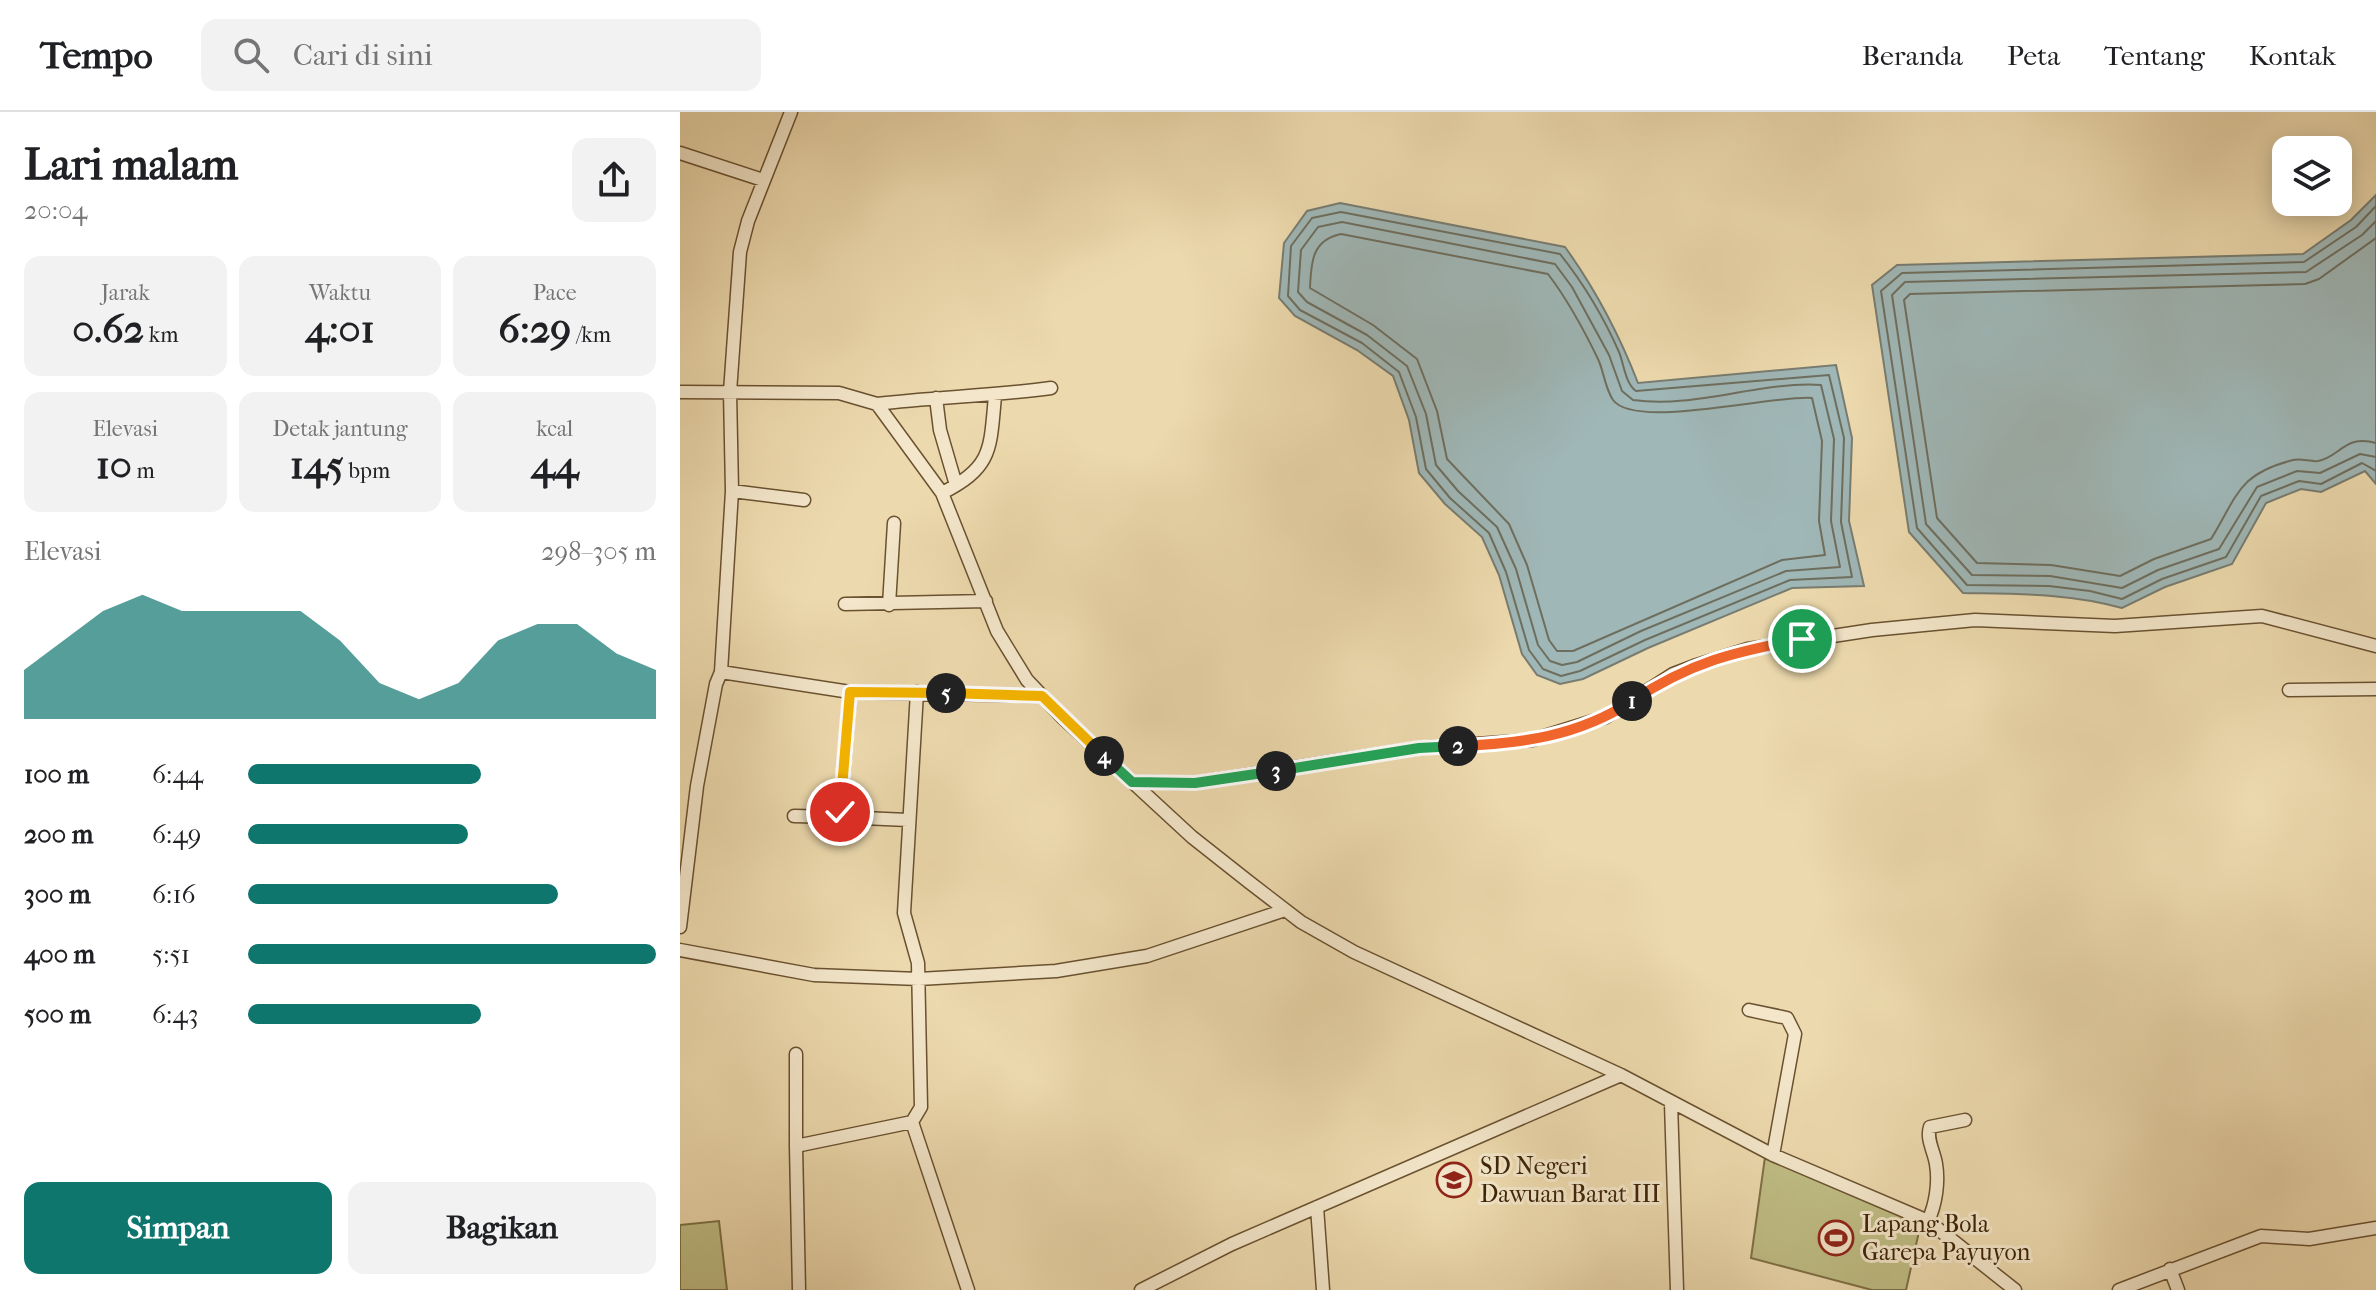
<!DOCTYPE html>
<html lang="id">
<head>
<meta charset="utf-8">
<style>
	:root { --surface:#fff; --page:#f2f2f2; --text:#202124; --muted:#757577; --line:#e0e0e0; --accent:#0f766e }
	body { margin:0; font-family:"IM FELL French Canon",serif; background:var(--page); color:var(--text); height:100vh; display:flex; flex-direction:column; font-size:30px; white-space:nowrap }
	* { box-sizing:border-box; margin:0 }
	p { font-size:26px; color:var(--muted) }
	.icon { flex:none; width:44px; height:44px; fill:none; stroke:currentColor; stroke-width:2; stroke-linecap:round; stroke-linejoin:round }
	.map { position:relative; flex:1; overflow:hidden }
	.side { display:flex; flex-direction:column; background:var(--surface); width:680px }
	.side>* { flex:none }
	.controls { position:absolute; left:1592px; top:24px; display:grid; gap:16px }
	.controls a { display:grid; place-items:center; width:80px; height:80px; border-radius:16px; background:var(--surface); box-shadow:0 4px 20px #0003; font-size:40px }
	.pin { position:absolute; display:grid; place-items:center; width:68px; height:68px; color:#fff; margin:-34px; border:4px solid #fff; border-radius:50%; box-shadow:0 2px 8px #0007 }
	.km { position:absolute; width:40px; height:40px; margin:-20px; border-radius:50%; background:#222; color:#fff; font-size:22px; line-height:40px; text-align:center }
	.round { display:grid; place-items:center; flex:none; width:84px; height:84px; border-radius:16px; background:var(--page) }
	.headline { display:flex; align-items:center; justify-content:space-between; height:136px; padding:0 24px }
	h1 { font-size:44px; font-weight:800; line-height:60px }
	.metrics { display:grid; grid-template-columns:repeat(3,1fr); gap:12px; height:136px; padding:8px 24px }
	.metrics div { display:grid; align-content:center; border-radius:16px; background:var(--page); text-align:center }
	.metrics b { font-size:40px; font-weight:800 }
	.metrics small { font-size:22px; font-weight:400 }
	.metrics p { font-size:22px }
	.chart { height:224px; padding:16px 24px }
	.chart p { display:flex; justify-content:space-between }
	.chart svg { width:100%; height:144px; margin-top:8px; fill:var(--accent); opacity:.7 }
	.action { display:flex; gap:16px; margin-top:auto; padding:16px 24px }
	.action a { flex:1; height:92px; border-radius:16px; background:var(--accent); color:#fff; font-size:32px; font-weight:800; line-height:92px; text-align:center }
	.action a+a { background:var(--page); color:var(--text) }
	ul { padding:0 24px; list-style:none; font-size:26px }
	li { display:grid; grid-template-columns:128px 96px 1fr; align-items:center; height:60px }
	li i { height:20px; border-radius:10px; background:var(--accent) }
	header { display:flex; align-items:center; gap:48px; box-sizing:border-box; height:112px; padding:0 40px; background:var(--surface); border-bottom:2px solid var(--line) }
	header strong { font-size:38px }
	nav { display:flex; gap:44px; margin-inline-start:auto; font-size:28px }
	.search { width:560px; height:72px; background:var(--page); display:flex; align-items:center; gap:20px; box-sizing:border-box; padding:0 28px; border-radius:16px; color:var(--muted); font-size:30px }
	main { display:flex; flex:1; min-height:0 }
	.map>svg:first-child { display:block }
	.green { fill:#bfbd84; stroke:#7e7045; stroke-width:2 }
	.water { fill:#9fb7b7; stroke:#787c70; stroke-width:2 }
	.lines { fill:none; stroke-linecap:round; stroke-linejoin:round }
	.shore { stroke:#6e6e5e; stroke-width:2 }
	.minor-casing { stroke:#6a5130; stroke-width:15 }
	.minor { stroke:#f3e6ca; stroke-width:12 }
	.split-1-casing { stroke:#fff; stroke-width:16 }
	.split-2-casing { stroke:#fff; stroke-width:16 }
	.split-3-casing { stroke:#fff; stroke-width:16 }
	.split-4-casing { stroke:#fff; stroke-width:16 }
	.split-5-casing { stroke:#fff; stroke-width:16 }
	.split-6-casing { stroke:#fff; stroke-width:16 }
	.split-1 { stroke:#f0652b; stroke-width:10 }
	.split-2 { stroke:#f0652b; stroke-width:10 }
	.split-3 { stroke:#22a559; stroke-width:10 }
	.split-4 { stroke:#22a559; stroke-width:10 }
	.split-5 { stroke:#f5b400; stroke-width:10 }
	.split-6 { stroke:#f5b400; stroke-width:10 }
	.labels { text-anchor:middle; stroke-width:6; stroke-linejoin:round; paint-order:stroke }
	.poi-label { font-size:24px; fill:#3e2406; stroke:#f3e6ca; text-anchor:start }
</style>
</head>
<body>
<header>
<strong>Tempo</strong>
<div class="search"><svg class="icon" aria-label="search" viewBox="0 0 24 24"><circle cx="10" cy="10" r="6"/><path d="M15 15l6 6"/></svg>Cari di sini</div>
<nav><a>Beranda</a><a>Peta</a><a>Tentang</a><a>Kontak</a></nav>
</header>
<main>
<section class="side">
<div class="headline"><div><h1>Lari malam</h1><p>20:04</p></div><a class="round"><svg class="icon" aria-label="share" viewBox="0 0 24 24"><path d="M12 15V3M7 8l5-5 5 5M5 13v7h14v-7"/></svg></a></div>
<div class="metrics">
<div><p>Jarak</p><b>0.62<small> km</small></b></div>
<div><p>Waktu</p><b>4:01</b></div>
<div><p>Pace</p><b>6:29<small> /km</small></b></div>
</div>
<div class="metrics">
<div><p>Elevasi</p><b>10<small> m</small></b></div>
<div><p>Detak jantung</p><b>145<small> bpm</small></b></div>
<div><p>kcal</p><b>44</b></div>
</div>
<div class="chart"><p><span>Elevasi</span>298–305 m</p>
<svg viewBox="0 0 160 44" preserveAspectRatio="none"><path d="M0 44V29L10 20L20 11L30 6L40 11L50 11L60 11L70 11L80 20L90 33L100 38L110 33L120 20L130 15L140 15L150 24L160 29V44z"/></svg>
</div>
<ul>
<li><b>100 m</b>6:44<i style="width:57%"></i></li>
<li><b>200 m</b>6:49<i style="width:54%"></i></li>
<li><b>300 m</b>6:16<i style="width:76%"></i></li>
<li><b>400 m</b>5:51<i style="width:100%"></i></li>
<li><b>500 m</b>6:43<i style="width:57%"></i></li>
</ul>
<div class="action"><a>Simpan</a><a>Bagikan</a></div>
</section>
<div class="map">
<svg width="1696" height="1178" viewBox="0 0 1696 1178">
	<rect width="100%" height="100%" fill="#ecd9ad"/>
	<filter id="stains"><feTurbulence type="fractalNoise" baseFrequency=".0025" numOctaves="4"/><feColorMatrix values="0 0 0 0 .2 0 0 0 0 .09 0 0 0 0 .02 0 0 0 .5 -.17"/></filter>
	<radialGradient id="worn" r=".72"><stop offset=".6" stop-color="#630" stop-opacity="0"/><stop offset="1" stop-color="#630" stop-opacity=".3"/></radialGradient>
	<path class="green" d="M1085,1045L1242,1106L1226,1178H1192L1071,1146Z
		M39,1109L47,1178H0V1113Z"/>
	<path class="water" d="M1696,83V372L1685,359L1641,380L1621,377L1586,391L1552,452L1485,475L1442,496C1389,481 1337,482 1283,481L1229,420L1192,173L1217,153L1623,142L1671,108Z
		M660,91L885,135C916,178 939,222 958,271L1156,253L1172,326L1169,409L1184,474L1112,476L968,536L903,567L880,572L857,563L842,542L819,463L802,425L765,392L739,361L729,308L713,264L677,238L615,204L599,186L604,131L627,99Z"/>
	<g class="lines">
		<path class="shore" d="M1696,94L1676,115L1624,150L1222,161L1201,179L1237,416L1287,473L1369,474L1410,479L1442,487L1482,467L1546,445L1581,384L1619,369L1641,372L1682,351L1696,359
			M661,100L880,142C903,171 924,206 939,240C944,252 945,271 956,279L1149,263L1164,326L1161,410L1172,465L1110,468L965,528L900,559L881,564L863,557L849,538L826,460L809,421L770,386L746,357L736,305L719,260L682,231L620,198L608,184L611,134L632,106Z
			M1696,109L1682,123L1626,160L1225,170L1212,183L1246,412L1292,463L1370,464L1442,476L1478,458L1539,437L1577,375L1617,359L1640,361L1680,342L1696,345
			M662,110L875,152L892,175L929,243L942,279L953,288C1015,297 1079,269 1141,273L1154,327L1151,409L1160,455L1106,459L961,519L897,550L882,553L870,549L858,533L836,457L817,415L778,379L756,353L746,302L727,254L687,223L627,190L618,180L621,138L638,115Z
			M661,122L868,162C887,187 904,218 918,247C924,260 925,276 933,288C955,318 1091,283 1132,286L1142,329L1139,409L1145,443L1102,448L893,539H877L869,528L847,453L829,412L767,347L757,299L737,247L693,213L630,176C631,150 632,128 661,122Z
			M1696,126L1639,167L1625,172L1230,182L1224,188L1257,406L1297,451L1371,453L1440,464L1474,447L1531,427C1558,383 1558,362 1613,348C1622,346 1630,350 1638,349C1660,345 1665,322 1696,331"/>
		<g class="minor-casing">
			<path id="minor" d="M0,41L83,68
				M0,280L159,281L197,292L262,381L317,519L347,568L383,606L512,725L569,770L621,810L674,840L941,963L1093,1043L1248,1109L1335,1178
				M256,286L260,318L276,373
				M197,292C255,285 313,284 371,276
				M52,379L124,388
				M262,381C313,355 310,337 315,284
				M165,492L306,489
				M209,493L214,411
				M41,560L170,580L362,584
				M1609,578L1696,577
				M170,580L160,705L228,708
				M452,670L515,671L739,636L852,628L926,605L993,562L1014,554L1068,537L1192,518L1295,508L1435,514L1582,504L1696,534
				M114,704L160,705
				M0,815L17,674L36,572L41,560L52,379L50,280L60,140L68,109L111,0
				M0,838L134,863L239,867L376,859L467,844L605,798
				M1069,898L1107,906L1115,922L1093,1043
				M116,942V1034
				M991,991L997,1178
				M232,1010L288,1178
				M637,1095L643,1178
				M1248,1109C1256,1092 1259,1070 1256,1052C1254,1039 1246,1027 1250,1015L1285,1008
				M1490,1157L1498,1178
				M119,1178L116,1034L232,1010L241,995L238,851L224,801L237,580
				M461,1178L552,1132L941,963
				M1439,1178L1581,1124L1629,1127L1696,1116"/>
		</g>
		<use href="#minor" class="minor"/>
	</g>
	<g class="lines">
		<g class="split-1-casing">
			<path id="split-1" d="M952,589C1011,550 1053,540 1122,527"/>
		</g>
		<g class="split-2-casing">
			<path id="split-2" d="M778,634C840,632 899,624 952,589"/>
		</g>
		<g class="split-3-casing">
			<path id="split-3" d="M596,659L739,636L778,634"/>
		</g>
		<g class="split-4-casing">
			<path id="split-4" d="M424,644L452,670L515,671L596,659"/>
		</g>
		<g class="split-5-casing">
			<path id="split-5" d="M266,581L362,584L424,644"/>
		</g>
		<g class="split-6-casing">
			<path id="split-6" d="M160,700L170,580L266,581"/>
		</g>
		<use href="#split-1" class="split-1"/>
		<use href="#split-2" class="split-2"/>
		<use href="#split-3" class="split-3"/>
		<use href="#split-4" class="split-4"/>
		<use href="#split-5" class="split-5"/>
		<use href="#split-6" class="split-6"/>
	</g>
	<defs>
		<g id="school-ring" transform="scale(1.8)"><circle r="9.5" fill="#f3e6ca" stroke="#8f2418" stroke-width="1.5"/><path d="M0-5L7-2L0 1L-7-2ZM-4 1L0 2.5L4 1V4Q0 6-4 4Z" fill="#8f2418"/></g>
		<g id="stadium-ring" transform="scale(1.8)"><circle r="9.5" fill="#f3e6ca" stroke="#8f2418" stroke-width="1.5"/><path d="M0-5a6.5 5 0 1 0 0 10a6.5 5 0 1 0 0-10ZM-3.5-1.8h7v3.6h-7Z" fill="#8f2418"/></g>
	</defs>
	<g fill-rule="evenodd">
		<use href="#school-ring" x="774" y="1068"/>
		<use href="#stadium-ring" x="1156" y="1126"/>
	</g>
	<g class="labels">
		<g class="poi-label">
			<text x="800" y="1062">SD Negeri<tspan x="800" dy="28">Dawuan Barat III</tspan></text>
			<text x="1182" y="1120">Lapang Bola<tspan x="1182" dy="28">Garepa Payuyon</tspan></text>
		</g>
	</g>
	<rect width="100%" height="100%" filter="url(#stains)"/>
	<rect width="100%" height="100%" fill="url(#worn)"/>
</svg>
<div class="controls">
<a><svg class="icon" aria-label="layers" viewBox="0 0 24 24"><path d="M12 4l9 5-9 5-9-5zM3 14l9 5 9-5"/></svg></a>
</div>
<div class="pin" style="left:1122px;top:527px;background:#1e9e55"><svg class="icon" aria-label="arrive" viewBox="0 0 24 24"><path d="M6 21V4h12l-3 4 3 4H6"/></svg></div>
<div class="pin" style="left:160px;top:700px;background:#d93025"><svg class="icon" aria-label="check" viewBox="0 0 24 24"><path d="M5 12l5 5 9-10"/></svg></div>
<b class="km" style="left:952px;top:589px">1</b>
<b class="km" style="left:778px;top:634px">2</b>
<b class="km" style="left:596px;top:659px">3</b>
<b class="km" style="left:424px;top:644px">4</b>
<b class="km" style="left:266px;top:581px">5</b>
</div>
</main>
</body>
</html>
